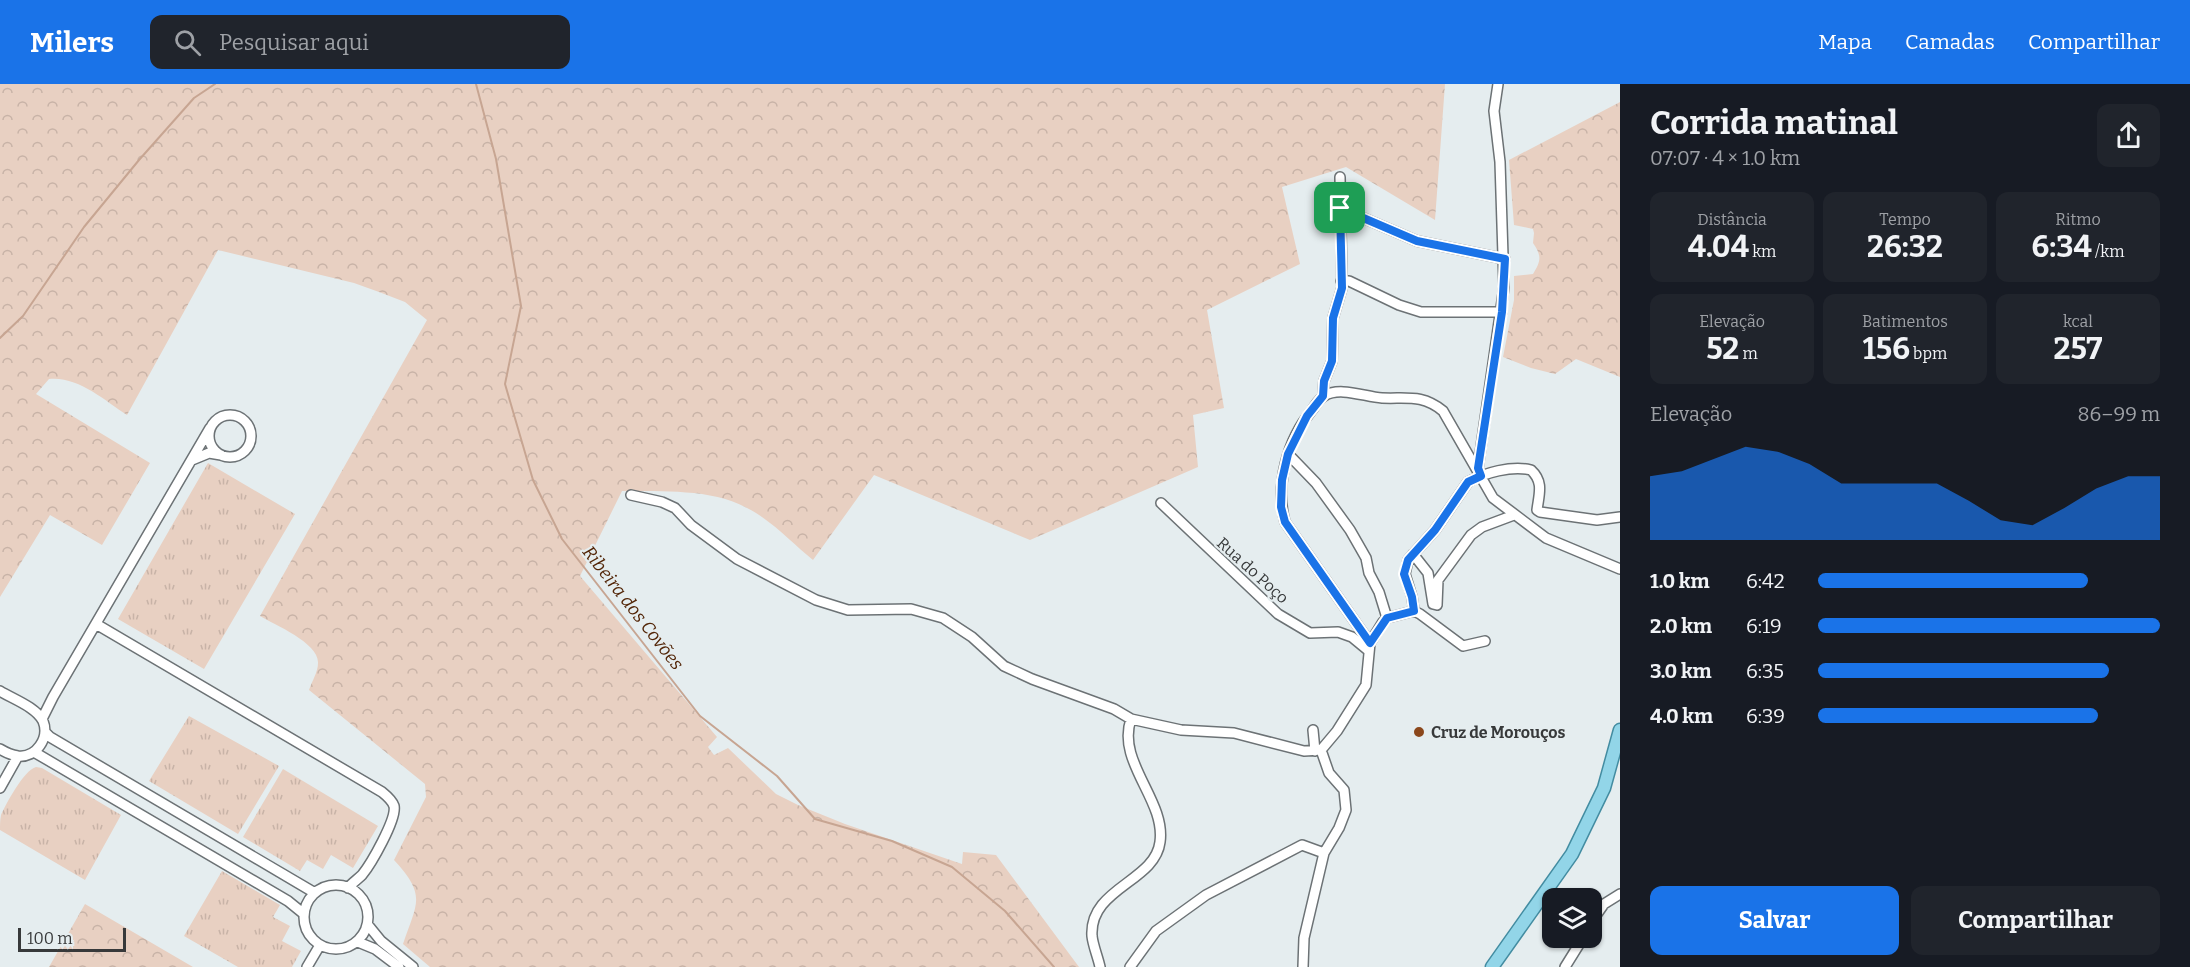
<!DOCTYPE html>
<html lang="pt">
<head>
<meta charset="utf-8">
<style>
	:root { --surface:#171b24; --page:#20242c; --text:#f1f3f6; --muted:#9ea1a6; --accent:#1a73e8 }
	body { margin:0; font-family:Bitter,serif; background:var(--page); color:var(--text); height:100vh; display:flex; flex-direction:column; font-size:22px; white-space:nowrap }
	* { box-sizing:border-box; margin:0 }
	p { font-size:20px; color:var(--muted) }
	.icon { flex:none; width:33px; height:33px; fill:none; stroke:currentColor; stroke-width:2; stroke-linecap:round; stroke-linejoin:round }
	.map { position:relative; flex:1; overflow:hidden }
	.side { display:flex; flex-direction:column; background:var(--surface); width:570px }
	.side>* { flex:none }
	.buttons { position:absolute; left:1542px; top:804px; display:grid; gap:12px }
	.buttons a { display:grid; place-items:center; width:60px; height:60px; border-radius:12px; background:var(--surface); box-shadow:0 2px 4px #0004; font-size:30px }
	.scale { position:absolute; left:18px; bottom:15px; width:108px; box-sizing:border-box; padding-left:6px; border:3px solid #37393a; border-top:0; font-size:16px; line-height:21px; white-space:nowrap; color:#37393a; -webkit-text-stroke:4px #e5edef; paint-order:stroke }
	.pin { position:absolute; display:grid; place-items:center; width:51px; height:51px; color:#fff; margin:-26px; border-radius:12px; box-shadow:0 3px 9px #0006 }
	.round { display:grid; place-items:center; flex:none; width:63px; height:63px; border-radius:12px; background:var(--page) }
	.headline { display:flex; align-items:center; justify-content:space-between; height:102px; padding:0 30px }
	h1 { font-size:33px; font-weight:700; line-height:45px }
	.figures { display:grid; grid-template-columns:repeat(3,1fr); gap:9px; height:102px; padding:6px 30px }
	.figures div { display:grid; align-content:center; border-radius:12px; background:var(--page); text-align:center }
	.figures b { font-size:30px; font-weight:700 }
	.figures small { font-size:16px; font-weight:400 }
	.figures p { font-size:16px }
	.chart { height:168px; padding:12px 30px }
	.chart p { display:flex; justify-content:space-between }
	.chart svg { width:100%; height:108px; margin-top:6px; fill:var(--accent); opacity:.7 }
	.button { display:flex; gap:12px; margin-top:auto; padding:12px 30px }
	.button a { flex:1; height:69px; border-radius:12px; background:var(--accent); color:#fff; font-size:24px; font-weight:700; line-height:69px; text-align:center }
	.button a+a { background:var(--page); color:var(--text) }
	ul { padding:0 30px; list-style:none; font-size:20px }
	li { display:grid; grid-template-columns:96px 72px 1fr; align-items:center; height:45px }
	li i { height:15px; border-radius:8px; background:var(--accent) }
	header { display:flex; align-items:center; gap:36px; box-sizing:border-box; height:84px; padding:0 30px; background:var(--accent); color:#fff }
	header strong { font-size:28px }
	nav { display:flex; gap:33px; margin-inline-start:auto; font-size:21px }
	.search { width:420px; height:54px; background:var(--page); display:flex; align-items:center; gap:15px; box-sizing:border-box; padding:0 21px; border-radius:12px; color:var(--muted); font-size:22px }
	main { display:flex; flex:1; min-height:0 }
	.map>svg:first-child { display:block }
	.grass { fill:url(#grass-tufts) }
	.forest { fill:url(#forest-crowns) }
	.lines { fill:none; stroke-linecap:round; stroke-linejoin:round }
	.stream { stroke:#c7a592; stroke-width:2 }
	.minor-casing { stroke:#6c7275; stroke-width:12 }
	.major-casing { stroke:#438ca1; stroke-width:15 }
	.minor { stroke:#fff; stroke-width:9 }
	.major { stroke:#92d5e8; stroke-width:12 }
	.route-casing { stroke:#fff; stroke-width:12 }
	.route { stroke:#1a73e8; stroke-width:8 }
	.poi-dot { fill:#8b471b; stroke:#e5edef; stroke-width:2 }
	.labels { text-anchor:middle; stroke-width:4.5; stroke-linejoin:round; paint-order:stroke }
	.street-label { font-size:16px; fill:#37393a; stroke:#e5edef }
	.poi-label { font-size:16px; font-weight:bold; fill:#37393a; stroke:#e5edef; text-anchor:start }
	.water-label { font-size:18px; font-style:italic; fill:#532608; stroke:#e5edef }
</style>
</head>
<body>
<header>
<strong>Milers</strong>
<div class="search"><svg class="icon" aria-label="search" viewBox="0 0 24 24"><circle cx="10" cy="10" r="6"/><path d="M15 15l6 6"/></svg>Pesquisar aqui</div>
<nav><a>Mapa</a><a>Camadas</a><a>Compartilhar</a></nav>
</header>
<main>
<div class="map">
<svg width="1620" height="883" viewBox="0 0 1620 883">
	<defs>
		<pattern id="grass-tufts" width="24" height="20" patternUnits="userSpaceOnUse" patternTransform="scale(1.5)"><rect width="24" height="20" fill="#e8d0c2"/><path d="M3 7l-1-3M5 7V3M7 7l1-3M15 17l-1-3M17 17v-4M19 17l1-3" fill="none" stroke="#c8b3a7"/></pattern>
		<pattern id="forest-crowns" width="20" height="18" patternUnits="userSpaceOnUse" patternTransform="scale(1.5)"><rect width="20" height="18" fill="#e8d0c2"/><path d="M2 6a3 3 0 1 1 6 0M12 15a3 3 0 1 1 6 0" fill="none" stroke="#c8b3a7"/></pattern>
	</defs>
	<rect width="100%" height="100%" fill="#e5edef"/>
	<path class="grass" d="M208,379L295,430L204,585L118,535Z
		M189,632L279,682L238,750L149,697Z
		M36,683L42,684L121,731L85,796L0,746C0,741 0,736 1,731C6,720 24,686 36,683Z
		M283,685L378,742L353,784L331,771L323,785L307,776L300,787L243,753Z
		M222,787L280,821L273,833L290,842L282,857L301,867L292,883H238L184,852Z"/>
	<path class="forest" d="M0,0H1445L1435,136L1346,83L1282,103L1300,180L1207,226L1224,324L1193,331L1198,383L1030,456L874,391L813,476C792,459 771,436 747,424C710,404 663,408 622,407L580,492L717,653L708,663L714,671L728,664L776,710L798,721L845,740L962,780L963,768L996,771L1079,883H430L403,860C417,818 427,812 394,776L426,713L425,700L309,606C312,597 318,588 318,579C319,559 275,541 260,532L427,236L405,218L379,208L354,199L218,166L127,331C104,316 78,292 49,295L36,310L150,379L102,461L50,431L0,513Z
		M1620,18V293L1576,275L1555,290L1531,284L1503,273L1514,216V192L1533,190C1541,177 1542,172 1533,159L1534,149L1533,145L1514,141L1509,76Z
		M85,820L193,883H49Z"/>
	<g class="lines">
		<path class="stream" d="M476,0L496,75L521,222L505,300L533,396L562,455L700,632L777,692L815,735L892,757L952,783L1005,827L1054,883
			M0,254L23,232L84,143L139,76L194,14L215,0"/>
		<g class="minor-casing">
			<path id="minor" d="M1340,124L1417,157L1505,175
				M1341,197H1349L1399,221L1421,228H1502
				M1323,312L1324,297L1332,277L1333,234L1342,204L1340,93
				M209 352a21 21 0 1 1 42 0a21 21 0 1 1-42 0Z
				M1288,370L1316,399L1350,446L1366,474L1369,489L1379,508L1387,534
				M192,376L209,369L221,371
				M1478,384L1504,203L1500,78L1494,27L1498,0
				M631,411L662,418L675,424L691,441L737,475L816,516L848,526L911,525L943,534L972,553L1004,582L1032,595L1114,625L1131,635L1181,646L1234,649L1304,667L1321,666
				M1161,419L1278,530L1310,549L1338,548L1352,553L1369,567
				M1413,470L1428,489L1433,520L1437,521L1438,496L1471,451L1482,443L1514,431
				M1414,527L1412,513L1405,490L1408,476L1435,446L1468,398C1484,389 1512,381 1531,386C1544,398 1539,410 1537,426L1540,428L1597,436L1620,433
				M1414,527L1420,530L1463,562L1485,557
				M96,540L382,708C387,712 392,716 394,722C397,735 371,780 362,791C358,795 352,799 348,804
				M1370,559L1285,438C1275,401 1287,356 1312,326C1315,322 1319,315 1324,312C1340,302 1365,313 1382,314C1407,315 1422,310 1443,327L1493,414L1546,454L1620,485
				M0,607C13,615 36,623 43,637C50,654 36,674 18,672C11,671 5,668 0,665
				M42,635L53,613L210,344
				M1313,646L1315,667
				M45,648L50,653L315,809
				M1321,666L1337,647L1366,601L1370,559L1383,538L1387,534L1414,527
				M34,668L288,817L304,830
				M0,704L18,672
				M304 833a32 32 0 1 1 64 0a32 32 0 1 1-64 0Z
				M1592,837L1604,820L1620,810
				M368,841L381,857L413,883
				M358,858L375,865L399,883
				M307,883L320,861
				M1100,883C1098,873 1093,862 1092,852C1089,804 1155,798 1160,758C1166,716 1116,678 1131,635
				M1130,883L1156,847L1206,811L1302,761L1324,769
				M1303,883L1304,854L1324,769L1339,744L1346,726L1344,706L1329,689L1321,666
				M1565,883L1583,854"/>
		</g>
		<g class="major-casing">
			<path id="major" d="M1492,883L1572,770L1604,704L1620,646"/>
		</g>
		<use href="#minor" class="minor"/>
		<use href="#major" class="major"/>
	</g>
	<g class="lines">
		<g class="route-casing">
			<path id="route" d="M1340,124L1417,157L1505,175L1502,228L1478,384L1481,392L1468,398L1435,446L1408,476L1404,490L1412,513L1414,527L1387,534L1370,559L1285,438L1281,423L1282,396L1288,370L1307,332L1323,312L1324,297L1332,277L1333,234L1342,204Z"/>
		</g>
		<use href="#route" class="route"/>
	</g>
	<circle class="poi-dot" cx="1419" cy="648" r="6"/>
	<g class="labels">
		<g class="street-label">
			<text transform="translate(1253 486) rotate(42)" y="6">Rua do Poço</text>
		</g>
		<g class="poi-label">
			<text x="1431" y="654">Cruz de Morouços</text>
		</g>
		<g class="water-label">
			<text transform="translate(633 524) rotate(52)" y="6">Ribeira dos Covões</text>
		</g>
	</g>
</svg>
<div class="buttons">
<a><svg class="icon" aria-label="layers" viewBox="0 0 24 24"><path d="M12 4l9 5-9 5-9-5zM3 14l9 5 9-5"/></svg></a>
</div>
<div class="scale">100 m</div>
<div class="pin" style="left:1340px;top:124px;background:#1e9e55"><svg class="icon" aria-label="arrive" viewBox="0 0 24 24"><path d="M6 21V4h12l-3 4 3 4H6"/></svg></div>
</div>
<section class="side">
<div class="headline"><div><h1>Corrida matinal</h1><p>07:07 · 4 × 1.0 km</p></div><a class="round"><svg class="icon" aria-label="share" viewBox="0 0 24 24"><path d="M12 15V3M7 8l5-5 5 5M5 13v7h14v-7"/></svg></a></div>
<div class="figures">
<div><p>Distância</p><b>4.04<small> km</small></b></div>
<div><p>Tempo</p><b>26:32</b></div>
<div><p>Ritmo</p><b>6:34<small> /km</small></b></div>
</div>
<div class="figures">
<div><p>Elevação</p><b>52<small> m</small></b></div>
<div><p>Batimentos</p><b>156<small> bpm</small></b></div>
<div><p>kcal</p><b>257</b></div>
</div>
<div class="chart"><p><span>Elevação</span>86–99 m</p>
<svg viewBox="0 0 160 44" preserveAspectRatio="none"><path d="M0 44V18L10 16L20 11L30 6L40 8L50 13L60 21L70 21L80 21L90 21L100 28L110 36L120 38L130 31L140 23L150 18L160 18V44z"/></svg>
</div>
<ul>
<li><b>1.0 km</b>6:42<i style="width:79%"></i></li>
<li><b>2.0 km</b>6:19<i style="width:100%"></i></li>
<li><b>3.0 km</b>6:35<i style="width:85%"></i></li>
<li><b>4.0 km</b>6:39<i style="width:82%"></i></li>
</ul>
<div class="button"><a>Salvar</a><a>Compartilhar</a></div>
</section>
</main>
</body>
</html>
